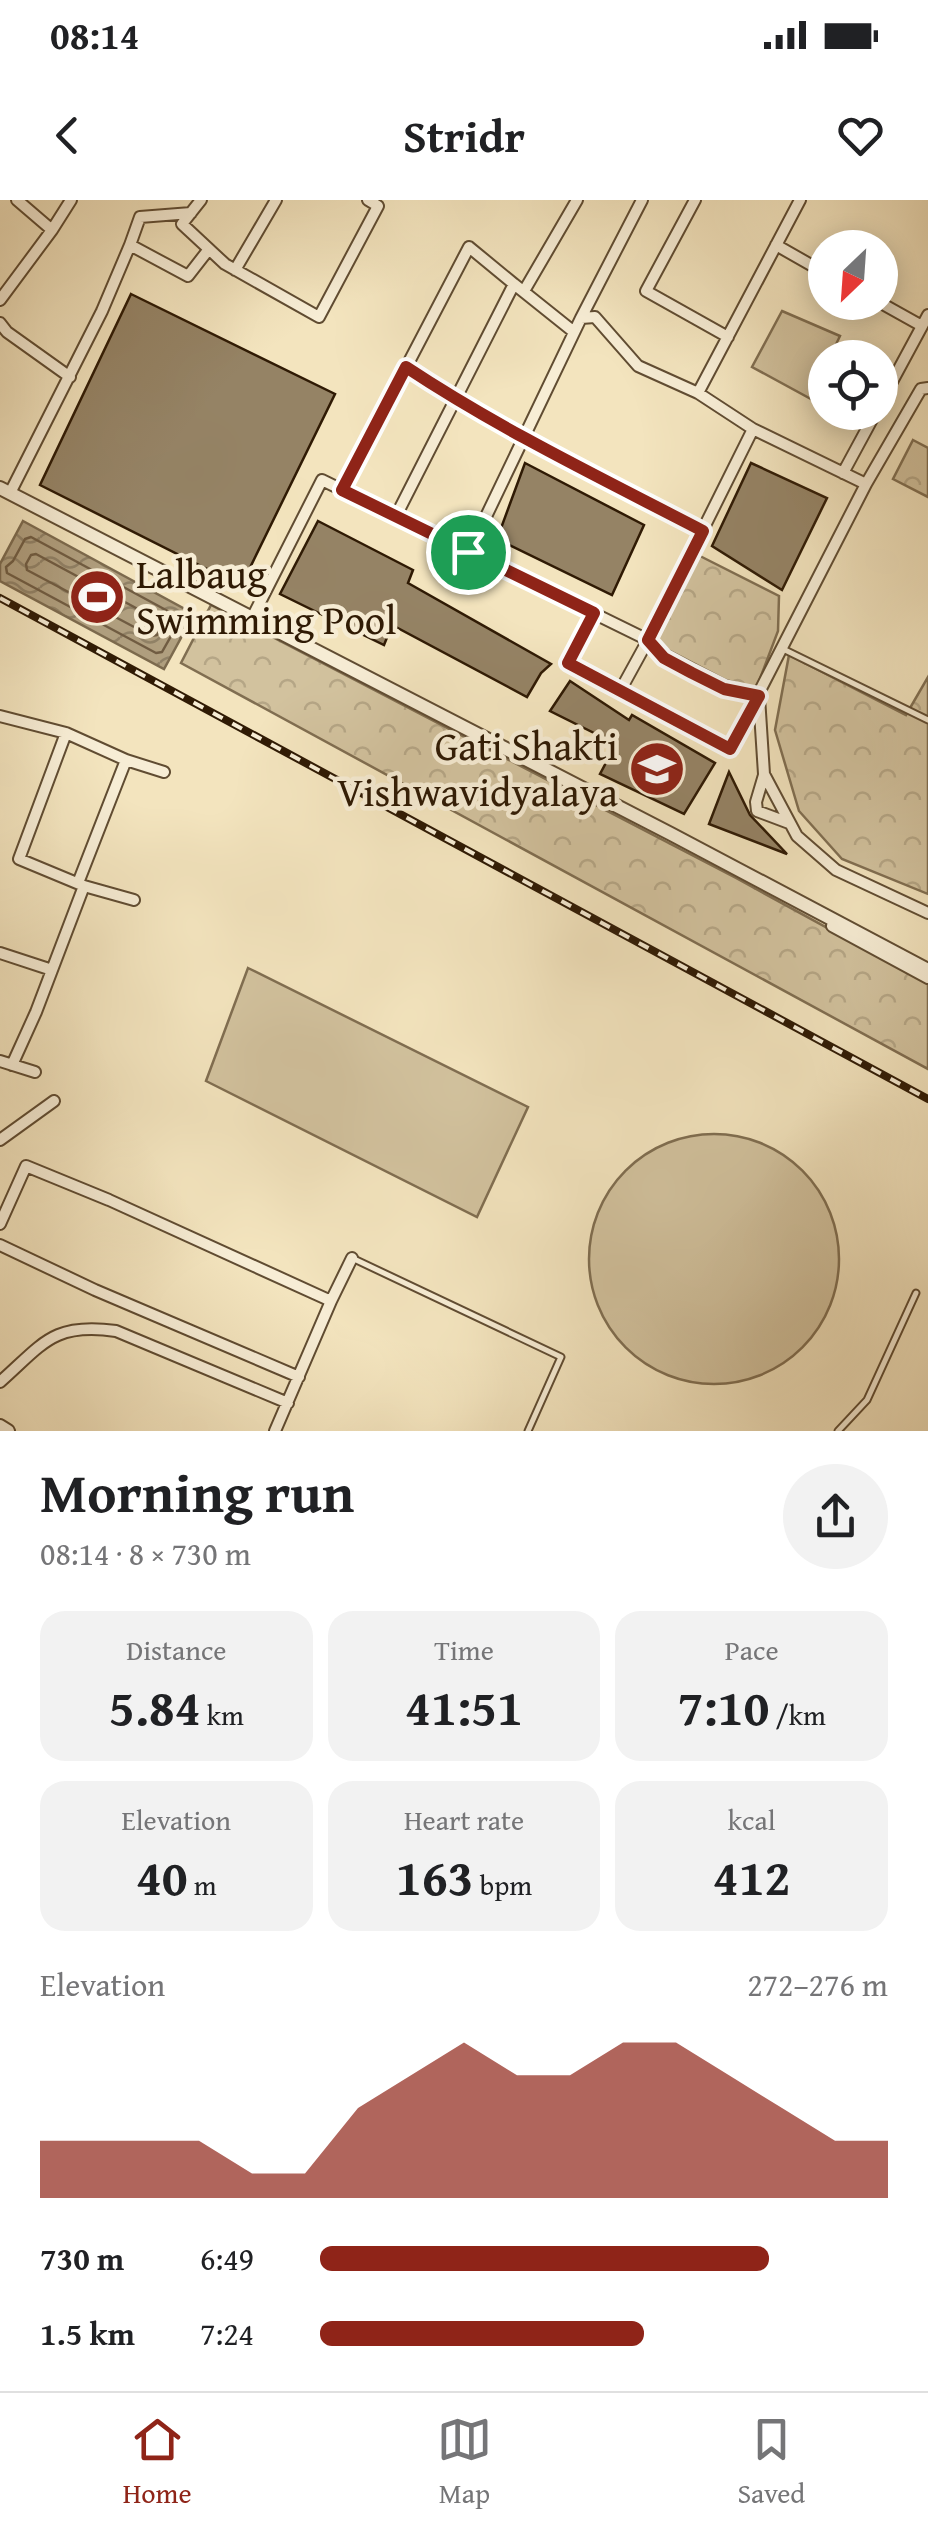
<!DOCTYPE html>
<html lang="en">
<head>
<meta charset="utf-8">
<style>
	:root { --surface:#fff; --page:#f2f2f2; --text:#202124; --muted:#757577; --line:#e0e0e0; --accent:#8f2418 }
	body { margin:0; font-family:"Gentium Book Plus",serif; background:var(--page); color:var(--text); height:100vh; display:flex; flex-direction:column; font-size:38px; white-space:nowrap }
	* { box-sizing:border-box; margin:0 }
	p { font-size:32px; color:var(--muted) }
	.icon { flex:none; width:55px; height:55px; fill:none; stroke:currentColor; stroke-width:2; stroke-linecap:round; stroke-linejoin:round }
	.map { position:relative; height:1231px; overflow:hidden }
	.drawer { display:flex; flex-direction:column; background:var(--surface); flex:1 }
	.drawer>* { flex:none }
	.needle { width:65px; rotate:205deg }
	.tools { position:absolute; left:808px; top:30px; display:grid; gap:20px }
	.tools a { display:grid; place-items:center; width:90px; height:90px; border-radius:50%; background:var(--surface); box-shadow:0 5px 25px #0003; font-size:50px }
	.pin { position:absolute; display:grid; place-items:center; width:85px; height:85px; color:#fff; margin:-42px; border:5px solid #fff; border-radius:50%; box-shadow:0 2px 10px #0007 }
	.round { display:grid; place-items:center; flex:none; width:105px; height:105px; border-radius:52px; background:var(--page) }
	.headline { display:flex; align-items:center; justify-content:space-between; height:170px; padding:0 40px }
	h1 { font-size:55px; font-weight:700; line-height:75px }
	.stats { display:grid; grid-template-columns:repeat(3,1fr); gap:15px; height:170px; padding:10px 40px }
	.stats div { display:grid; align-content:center; border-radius:25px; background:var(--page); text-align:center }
	.stats b { font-size:50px; font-weight:700 }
	.stats small { font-size:28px; font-weight:400 }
	.stats p { font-size:28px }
	.chart { height:280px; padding:20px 40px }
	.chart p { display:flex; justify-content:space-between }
	.chart svg { width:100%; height:180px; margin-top:10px; fill:var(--accent); opacity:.7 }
	ul { padding:0 40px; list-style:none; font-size:32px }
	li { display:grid; grid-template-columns:160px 120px 1fr; align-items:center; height:75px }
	li i { height:25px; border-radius:12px; background:var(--accent) }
	.status { display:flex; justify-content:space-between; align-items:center; height:70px; padding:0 50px; background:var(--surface); direction:ltr }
	.status svg { height:28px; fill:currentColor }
	header { display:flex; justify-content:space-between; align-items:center; height:130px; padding:0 40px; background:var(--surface); font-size:45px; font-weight:700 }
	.dock { display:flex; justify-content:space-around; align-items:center; height:140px; border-top:2px solid var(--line); background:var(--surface); font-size:28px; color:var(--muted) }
	.dock a { display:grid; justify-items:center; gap:5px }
	.dock .active { color:var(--accent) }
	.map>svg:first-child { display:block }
	.park { fill:url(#park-crowns); stroke:#806e51; stroke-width:2.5 }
	.pitch { fill:#d2c29e; stroke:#806e51; stroke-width:2.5 }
	.water { fill:url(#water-waves); stroke:#7c6a4e; stroke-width:2.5 }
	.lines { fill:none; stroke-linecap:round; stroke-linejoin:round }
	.shore { stroke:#705c42; stroke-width:2.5 }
	.building { fill:#958365; stroke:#2f1a04; stroke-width:2.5 }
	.service-casing { stroke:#604c32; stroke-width:9 }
	.minor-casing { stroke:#604c32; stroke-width:14 }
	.tertiary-casing { stroke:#604c32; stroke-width:16 }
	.service { stroke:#f7edd5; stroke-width:5 }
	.minor { stroke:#f7edd5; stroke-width:10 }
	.tertiary { stroke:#f7edd5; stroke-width:12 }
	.rail-casing { stroke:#2f1a04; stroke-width:8 }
	.rail { stroke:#f7edd5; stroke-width:4; stroke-dasharray:11; stroke-linecap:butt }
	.route-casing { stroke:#fff; stroke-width:20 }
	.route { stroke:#8f2418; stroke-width:12 }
	.labels { text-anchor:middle; stroke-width:9; stroke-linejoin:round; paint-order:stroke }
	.poi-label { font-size:40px; fill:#2f1a04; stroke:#f7edd5; text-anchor:start }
</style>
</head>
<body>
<div class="status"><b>08:14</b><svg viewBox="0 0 49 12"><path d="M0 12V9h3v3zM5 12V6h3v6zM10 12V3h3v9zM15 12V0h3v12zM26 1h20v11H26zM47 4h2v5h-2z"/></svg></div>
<header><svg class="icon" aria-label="back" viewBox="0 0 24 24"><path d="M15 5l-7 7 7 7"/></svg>Stridr<svg class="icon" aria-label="heart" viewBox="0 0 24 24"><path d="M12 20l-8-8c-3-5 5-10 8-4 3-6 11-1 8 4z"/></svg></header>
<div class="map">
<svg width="928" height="1231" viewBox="0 0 928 1231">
	<defs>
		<pattern id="park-crowns" width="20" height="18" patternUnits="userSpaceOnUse" patternTransform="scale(2.5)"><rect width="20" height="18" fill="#d2c29e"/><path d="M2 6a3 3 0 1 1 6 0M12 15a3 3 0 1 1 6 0" fill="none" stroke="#b5a686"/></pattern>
		<pattern id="water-waves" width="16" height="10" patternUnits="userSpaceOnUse" patternTransform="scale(2.5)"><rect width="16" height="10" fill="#b09f7f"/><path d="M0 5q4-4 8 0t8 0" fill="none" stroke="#908166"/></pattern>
	</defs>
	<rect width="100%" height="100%" fill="#f3e4be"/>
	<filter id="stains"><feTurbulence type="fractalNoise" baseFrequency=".002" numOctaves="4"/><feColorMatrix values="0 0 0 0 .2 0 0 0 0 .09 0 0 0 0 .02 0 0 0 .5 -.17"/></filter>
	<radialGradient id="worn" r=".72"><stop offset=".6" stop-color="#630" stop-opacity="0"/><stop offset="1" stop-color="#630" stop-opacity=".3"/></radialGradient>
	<path class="park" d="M913,240L928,248V297L893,279Z
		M698,355L779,396L778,431L756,489L726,480L649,440Z
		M211,405L736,678L928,783V869L181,463Z
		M789,455L906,515L928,477V694L842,659L799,611L775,530Z"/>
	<path class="pitch" d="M782,111L840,136L830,157L825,158V168L811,199L752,167Z
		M248,768L528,907L477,1017L206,881Z
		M589 1059a125 125 0 1 1 250 0a125 125 0 1 1-250 0Z"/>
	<path class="water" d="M23,321L194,414L164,469L0,381V364Z"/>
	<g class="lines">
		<path class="shore" d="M31,337L177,416L179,422L162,452L156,453L7,373L6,367L13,361L25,339Z
			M36,354L160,421L162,426L157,435L151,436L27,370L26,364L31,355Z"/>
	</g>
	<path class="building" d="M131,94L335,194L241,386L40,285Z
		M525,263L644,325L612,395L497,339Z
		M751,263L827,298L782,390L712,346Z
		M318,321L413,370L408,383L551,464L541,473L527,497L392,425L384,445L280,394Z
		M570,481L629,520L632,515L715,563L684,614L600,574L616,544L550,511Z
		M729,572L750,615L787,654L709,624Z"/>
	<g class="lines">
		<g class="service-casing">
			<path id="service" d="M783,449L928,520
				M352,1058L561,1157L528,1231
				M838,1231L867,1200L916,1093"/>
		</g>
		<g class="minor-casing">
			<path id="minor" d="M17,0L52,30
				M201,0L182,24L225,64L319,117L378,6L368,0
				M695,0L646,91L728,137
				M130,45L140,17L191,13
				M776,45L825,73
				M235,70L276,0
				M524,91L577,0
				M0,100L52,30L71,0
				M879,102L922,126
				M581,118L642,0
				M0,123L7,132L70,177
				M406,167C501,230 603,279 703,331
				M698,193L800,0
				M880,204L928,115
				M753,229L866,284
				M843,273L876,212
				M342,290L469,47L514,84
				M10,293L102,111L130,45L188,76L209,49
				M396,316L514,84L574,132
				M594,413L567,463L620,491
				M252,418L322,280L648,440L753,229L698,193L638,166L595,117L581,118L469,352
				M759,496L724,489L692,473L664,458L648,440L620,491L730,549L866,284L921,189L928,188
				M759,497L764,574L797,636L836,670L928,713
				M0,516L66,533L126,560L164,572
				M66,533L19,659L84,686L134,700
				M764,575L756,602L757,611L789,623
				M78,683L126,560
				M832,726L928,778
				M0,753L52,770
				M0,861L35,872
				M12,865L36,812L84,686
				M0,940L54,901
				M0,1024L26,966L109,1000L331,1101
				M0,1045L95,1090L299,1177
				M0,1182C43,1144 53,1122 116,1131L288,1203
				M275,1231L331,1101L352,1058"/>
		</g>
		<g class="tertiary-casing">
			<path id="tertiary" d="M0,288L671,634L928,770
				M0,1226L8,1231"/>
		</g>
		<use href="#service" class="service"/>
		<use href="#minor" class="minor"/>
		<use href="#tertiary" class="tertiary"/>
		<g class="rail-casing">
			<path id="rail" d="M0,398L928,899"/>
		</g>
		<use href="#rail" class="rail"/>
	</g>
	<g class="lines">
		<g class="route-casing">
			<path id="route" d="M406,167C501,230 603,279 703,331L648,440L664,458L692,473L724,489L759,496L730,549L568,463L594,413L342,290Z"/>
		</g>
		<use href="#route" class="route"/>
	</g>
	<defs>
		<g id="stadium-disc" transform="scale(2.875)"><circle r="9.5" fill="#8f2418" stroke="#f7edd5"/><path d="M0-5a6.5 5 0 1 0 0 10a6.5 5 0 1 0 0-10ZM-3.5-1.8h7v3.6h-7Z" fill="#fff"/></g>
		<g id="university-disc" transform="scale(2.875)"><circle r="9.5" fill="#8f2418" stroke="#f7edd5"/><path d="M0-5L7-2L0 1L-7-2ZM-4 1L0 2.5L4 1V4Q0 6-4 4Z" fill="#fff"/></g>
	</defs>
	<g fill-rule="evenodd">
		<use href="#stadium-disc" x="97" y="397"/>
		<use href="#university-disc" x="657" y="569"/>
	</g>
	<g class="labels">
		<g class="poi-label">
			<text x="136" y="388">Lalbaug<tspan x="136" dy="46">Swimming Pool</tspan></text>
			<text x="618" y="560" text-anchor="end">Gati Shakti<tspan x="618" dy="46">Vishwavidyalaya</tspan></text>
		</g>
	</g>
	<rect width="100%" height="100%" filter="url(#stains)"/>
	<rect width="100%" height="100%" fill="url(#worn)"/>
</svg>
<div class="tools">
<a><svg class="needle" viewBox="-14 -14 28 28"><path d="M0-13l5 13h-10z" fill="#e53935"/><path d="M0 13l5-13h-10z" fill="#757577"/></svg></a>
<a><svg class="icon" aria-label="locate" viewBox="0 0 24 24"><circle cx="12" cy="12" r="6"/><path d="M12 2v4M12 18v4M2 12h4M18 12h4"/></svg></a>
</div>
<div class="pin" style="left:468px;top:352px;background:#1e9e55"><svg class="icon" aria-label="arrive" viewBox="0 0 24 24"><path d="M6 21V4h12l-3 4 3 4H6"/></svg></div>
</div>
<section class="drawer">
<div class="headline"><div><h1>Morning run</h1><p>08:14 · 8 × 730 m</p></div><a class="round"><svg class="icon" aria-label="share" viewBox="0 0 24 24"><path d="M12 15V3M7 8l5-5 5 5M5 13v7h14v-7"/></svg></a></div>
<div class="stats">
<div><p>Distance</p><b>5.84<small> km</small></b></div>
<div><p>Time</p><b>41:51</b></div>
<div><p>Pace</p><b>7:10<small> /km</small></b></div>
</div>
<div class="stats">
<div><p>Elevation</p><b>40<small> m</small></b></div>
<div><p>Heart rate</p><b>163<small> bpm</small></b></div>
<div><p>kcal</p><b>412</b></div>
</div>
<div class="chart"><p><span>Elevation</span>272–276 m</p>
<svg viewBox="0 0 160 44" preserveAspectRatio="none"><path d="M0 44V30L10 30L20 30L30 30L40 38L50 38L60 22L70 14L80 6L90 14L100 14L110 6L120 6L130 14L140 22L150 30L160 30V44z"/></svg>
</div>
<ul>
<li><b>730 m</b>6:49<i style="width:79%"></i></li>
<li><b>1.5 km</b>7:24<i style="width:57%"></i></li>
</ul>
</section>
<nav class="dock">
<a class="active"><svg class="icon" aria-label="home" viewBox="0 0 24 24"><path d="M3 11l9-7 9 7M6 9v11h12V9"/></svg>Home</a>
<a><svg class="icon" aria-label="map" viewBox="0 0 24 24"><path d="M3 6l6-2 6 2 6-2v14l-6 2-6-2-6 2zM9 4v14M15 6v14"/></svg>Map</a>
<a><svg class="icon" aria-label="saved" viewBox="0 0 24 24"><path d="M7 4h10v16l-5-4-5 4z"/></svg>Saved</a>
</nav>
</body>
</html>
